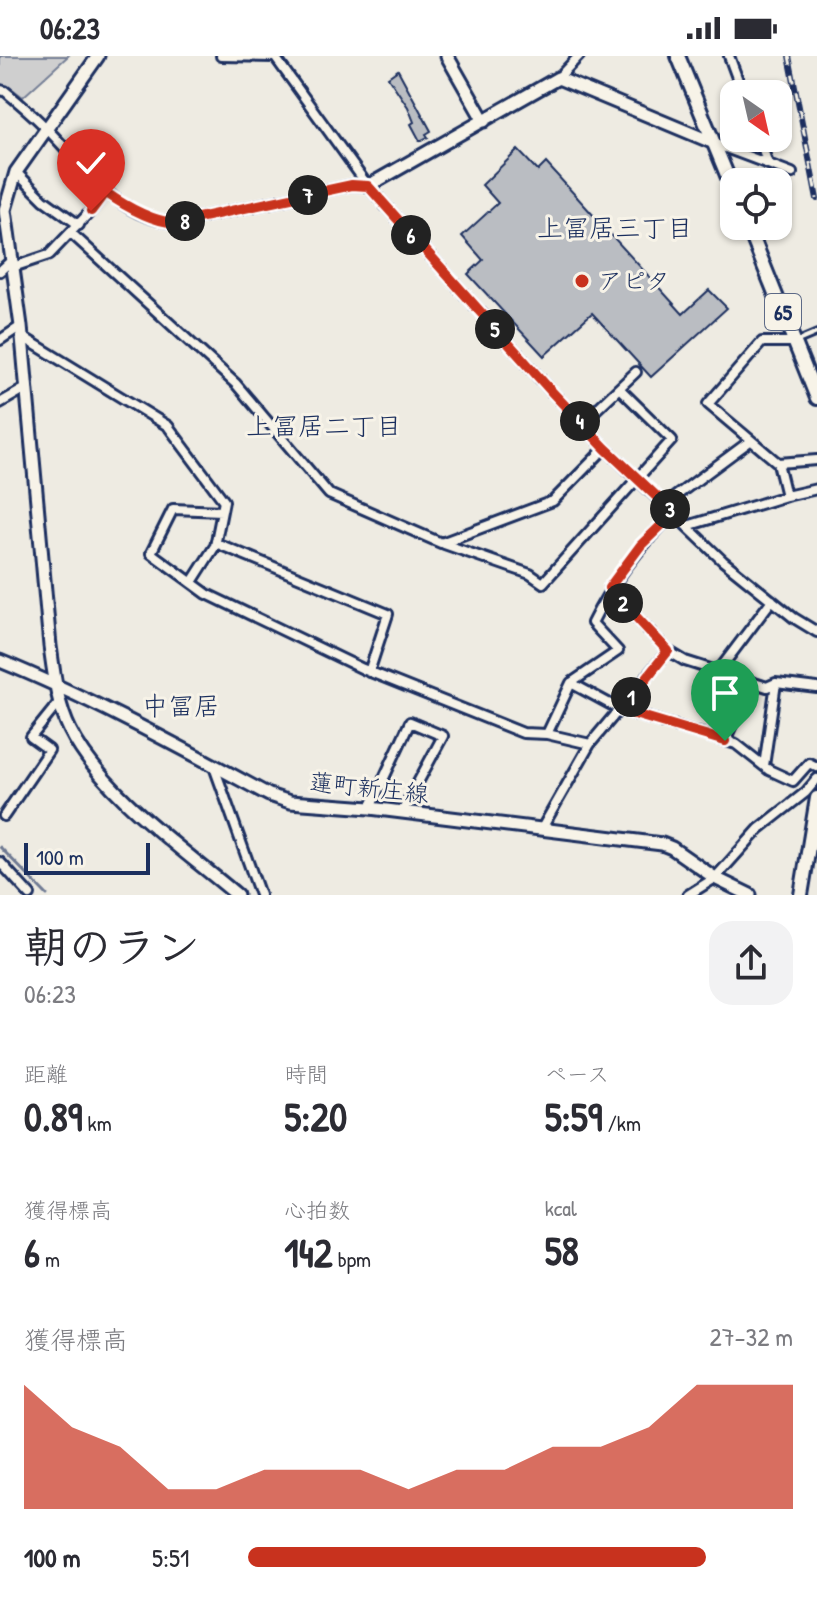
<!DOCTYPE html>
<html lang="ja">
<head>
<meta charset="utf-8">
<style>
	:root { --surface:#fff; --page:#f2f2f3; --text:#2b2b33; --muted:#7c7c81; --accent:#c8321e }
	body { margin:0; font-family:"Patrick Hand","Klee One",sans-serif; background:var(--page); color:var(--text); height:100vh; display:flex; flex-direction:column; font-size:30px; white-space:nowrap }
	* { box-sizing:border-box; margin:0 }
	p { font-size:26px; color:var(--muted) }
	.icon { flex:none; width:44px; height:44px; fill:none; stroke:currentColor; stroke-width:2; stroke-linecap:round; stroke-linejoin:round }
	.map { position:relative; height:839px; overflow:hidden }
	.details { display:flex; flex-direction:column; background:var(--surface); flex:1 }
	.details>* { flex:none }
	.needle { width:52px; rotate:146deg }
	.fabs { position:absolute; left:720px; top:24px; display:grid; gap:16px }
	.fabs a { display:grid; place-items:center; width:72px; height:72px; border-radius:16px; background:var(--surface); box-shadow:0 2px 6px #0004; font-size:40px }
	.scale { position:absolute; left:24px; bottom:20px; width:126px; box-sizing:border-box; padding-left:8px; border:4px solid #1b2f5e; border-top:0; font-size:22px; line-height:28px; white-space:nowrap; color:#1b2f5e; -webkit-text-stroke:6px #f7f3e8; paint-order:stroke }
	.pin { position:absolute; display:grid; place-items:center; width:68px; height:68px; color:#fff; margin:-82px -34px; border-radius:50% 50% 50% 0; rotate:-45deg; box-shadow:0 0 8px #0007 }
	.pin .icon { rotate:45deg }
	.km { position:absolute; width:40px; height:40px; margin:-20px; border-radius:50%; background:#222; color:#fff; font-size:22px; line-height:40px; text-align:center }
	.round { display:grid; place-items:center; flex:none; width:84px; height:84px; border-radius:24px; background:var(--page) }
	.headline { display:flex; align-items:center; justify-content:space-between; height:136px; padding:0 24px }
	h1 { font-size:44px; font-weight:700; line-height:60px }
	.metrics { display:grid; grid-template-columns:repeat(3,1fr); gap:12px; height:136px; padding:8px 24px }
	.metrics div { display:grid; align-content:center }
	.metrics b { font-size:40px; font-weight:700 }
	.metrics small { font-size:22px; font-weight:400 }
	.metrics p { font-size:22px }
	.chart { height:224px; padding:16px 24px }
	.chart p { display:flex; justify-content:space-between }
	.chart svg { width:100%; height:144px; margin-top:8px; fill:var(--accent); opacity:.7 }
	ul { padding:0 24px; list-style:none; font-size:26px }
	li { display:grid; grid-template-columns:128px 96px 1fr; align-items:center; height:60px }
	li i { height:20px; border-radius:10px; background:var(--accent) }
	.status { display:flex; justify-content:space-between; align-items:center; height:56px; padding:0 40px; background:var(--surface); direction:ltr }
	.status svg { height:22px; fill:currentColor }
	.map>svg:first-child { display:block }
	.green { fill:#cfcfcf; stroke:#757f96; stroke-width:2 }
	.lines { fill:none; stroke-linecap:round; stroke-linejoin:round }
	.stream { stroke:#6e7992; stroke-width:3 }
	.building { fill:#babdc2; stroke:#1b2f5e; stroke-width:2 }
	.lane-casing { stroke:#1b2f5e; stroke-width:10 }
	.street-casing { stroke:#1b2f5e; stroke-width:14 }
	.secondary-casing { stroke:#1b2f5e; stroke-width:17 }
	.primary-casing { stroke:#1b2f5e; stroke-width:18 }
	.lane { stroke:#f7f3e8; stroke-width:4 }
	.street { stroke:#f7f3e8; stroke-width:8 }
	.secondary { stroke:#f7f3e8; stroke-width:11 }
	.primary { stroke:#f7f3e8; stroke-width:12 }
	.rail-casing { stroke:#1b2f5e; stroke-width:6 }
	.rail { stroke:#f7f3e8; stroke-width:3; stroke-dasharray:9; stroke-linecap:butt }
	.route-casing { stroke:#fff; stroke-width:16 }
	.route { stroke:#c8321e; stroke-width:10 }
	.poi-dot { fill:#c8321e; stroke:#f7f3e8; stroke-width:3 }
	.labels { text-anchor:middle; stroke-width:6; stroke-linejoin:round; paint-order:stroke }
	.shield { fill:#f7f3e8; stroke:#5d6a87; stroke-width:2 }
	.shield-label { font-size:22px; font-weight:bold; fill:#1b2f5e }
	.poi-label { font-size:24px; fill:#1b2f5e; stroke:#f7f3e8; text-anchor:start }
	.street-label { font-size:24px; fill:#1b2f5e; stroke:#f7f3e8 }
	.neighbourhood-label { font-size:26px; fill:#1b2f5e; stroke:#f7f3e8 }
</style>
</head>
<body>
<div class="status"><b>06:23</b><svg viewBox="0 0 49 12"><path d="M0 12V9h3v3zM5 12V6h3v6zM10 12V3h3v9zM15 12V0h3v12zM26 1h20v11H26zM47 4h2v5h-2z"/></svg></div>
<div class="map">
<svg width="817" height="839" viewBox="0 0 817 839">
	<rect width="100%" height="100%" fill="#eeebe2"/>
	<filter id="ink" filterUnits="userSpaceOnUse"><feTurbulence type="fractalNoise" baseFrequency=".0125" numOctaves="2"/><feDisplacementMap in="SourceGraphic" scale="16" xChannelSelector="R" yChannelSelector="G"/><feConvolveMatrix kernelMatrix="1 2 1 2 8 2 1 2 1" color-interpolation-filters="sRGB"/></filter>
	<g filter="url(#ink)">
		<path class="green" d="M0,0H68L23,41L11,32L0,28Z"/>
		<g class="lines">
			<path class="stream" d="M0,791L47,839"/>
		</g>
		<path class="building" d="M398,14L431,75L426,78L428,81L420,85L411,68L414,66L408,51L388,21Z
			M518,94L538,115L546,107L683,258L709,234L727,252L651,321L592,257L544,300L468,218L483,204L462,180L498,147L482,129Z"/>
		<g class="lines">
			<g class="lane-casing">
				<path id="lane" d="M798,285L817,277"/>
			</g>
			<g class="street-casing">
				<path id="street" d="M221,0L275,1L368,130L551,335L605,392L723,505L794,562L817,576
					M729,0L743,38
					M558,22L579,0
					M0,34L5,35C19,47 34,59 47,73C85,111 116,162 175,167L352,129L368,130
					M759,82L768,108
					M715,88L792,117
					M16,116L44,144L79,169
					M71,177L236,328L329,438L441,487L553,445L605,392
					M13,211L49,199L91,155L105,136
					M0,215L12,204
					M23,281L168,370L224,445L215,490L192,526
					M0,284L21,270
					M0,347L26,332
					M582,367L636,316
					M778,407L817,404
					M786,440L778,407L708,348L762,286H795
					M665,448L750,385
					M222,455L173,453L151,497L207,538L363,613L523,677L547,678L590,688
					M687,470L786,440L817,433
					M216,487L388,558L369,616
					M444,488L530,518L543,527L672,384L619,332
					M609,532L668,595L685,605L767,631L776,627L817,632
					M717,617L772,544
					M571,627L621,654L736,688L769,714L793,725L809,707L817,711
					M547,678L571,627L618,595L592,567C613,524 640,490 674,457
					M725,685L751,626
					M213,708L260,839
					M764,710L776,627
					M370,752L410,666L443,680L402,756
					M4,760L49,694L31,681L60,645
					M541,774L590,688L668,595
					M0,806L30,839
					M688,839L715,822L759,773L806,736L817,723"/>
			</g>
			<g class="secondary-casing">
				<path id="secondary" d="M98,0L16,116L5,154L21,270L50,590C54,618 57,648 70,674C101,737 183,793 237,839
					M447,0L484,65
					M368,130L558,22L714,87
					M0,605C93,643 180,691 269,739L290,746L370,752L662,788L672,792L715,822L750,839"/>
			</g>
			<g class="primary-casing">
				<path id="primary" d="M678,0L734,136
					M748,170L817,342
					M801,839L817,742"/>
			</g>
			<use href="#lane" class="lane"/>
			<use href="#street" class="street"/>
			<use href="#secondary" class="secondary"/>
			<use href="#primary" class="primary"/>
			<g class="rail-casing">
				<path id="rail" d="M789,0L817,143"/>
			</g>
			<use href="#rail" class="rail"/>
		</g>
	</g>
	<g class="lines" filter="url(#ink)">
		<g class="route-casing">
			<path id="route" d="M91,155L105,136C125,150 150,165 175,167L352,129L368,130L551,335L605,392L674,457L641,489L609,532L668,595L621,654L725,685"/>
		</g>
		<use href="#route" class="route"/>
	</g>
	<circle class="poi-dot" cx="582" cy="225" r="8"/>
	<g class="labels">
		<rect class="shield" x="765" y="238" width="36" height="36" rx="6"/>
		<g class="shield-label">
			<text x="783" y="264">65</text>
		</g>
		<g class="poi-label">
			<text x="598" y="233">アピタ</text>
		</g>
		<g class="street-label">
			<text transform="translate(369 732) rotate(6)" y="8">蓮町新庄線</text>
		</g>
		<g class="neighbourhood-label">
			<text x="615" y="181">上冨居三丁目</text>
			<text x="324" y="379">上冨居二丁目</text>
			<text x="181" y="659">中冨居</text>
		</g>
	</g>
</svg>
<div class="fabs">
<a><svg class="needle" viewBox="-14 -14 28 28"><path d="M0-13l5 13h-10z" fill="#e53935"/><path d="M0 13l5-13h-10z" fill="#7c7c81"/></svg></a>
<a><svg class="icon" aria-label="locate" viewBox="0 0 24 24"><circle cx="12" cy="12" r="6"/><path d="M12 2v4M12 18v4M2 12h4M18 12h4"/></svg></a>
</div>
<div class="scale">100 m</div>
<div class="pin" style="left:725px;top:685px;background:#1e9e55"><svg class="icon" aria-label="arrive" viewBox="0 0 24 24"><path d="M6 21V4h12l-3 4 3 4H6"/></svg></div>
<div class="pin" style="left:91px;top:155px;background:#d93025"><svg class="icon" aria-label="check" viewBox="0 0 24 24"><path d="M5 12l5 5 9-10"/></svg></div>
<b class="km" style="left:631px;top:641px">1</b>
<b class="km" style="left:623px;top:547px">2</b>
<b class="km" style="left:670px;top:453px">3</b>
<b class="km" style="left:580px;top:365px">4</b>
<b class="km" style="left:495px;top:273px">5</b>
<b class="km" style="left:411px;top:179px">6</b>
<b class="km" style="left:308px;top:139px">7</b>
<b class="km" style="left:185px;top:165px">8</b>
</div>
<section class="details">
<div class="headline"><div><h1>朝のラン</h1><p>06:23</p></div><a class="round"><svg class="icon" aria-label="share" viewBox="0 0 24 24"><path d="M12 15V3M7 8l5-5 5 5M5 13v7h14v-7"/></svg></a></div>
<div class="metrics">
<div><p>距離</p><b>0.89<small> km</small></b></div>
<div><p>時間</p><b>5:20</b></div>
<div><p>ペース</p><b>5:59<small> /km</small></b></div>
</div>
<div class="metrics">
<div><p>獲得標高</p><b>6<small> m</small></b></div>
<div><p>心拍数</p><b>142<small> bpm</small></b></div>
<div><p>kcal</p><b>58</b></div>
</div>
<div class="chart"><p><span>獲得標高</span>27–32 m</p>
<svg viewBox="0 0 160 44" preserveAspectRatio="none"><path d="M0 44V6L10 19L20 25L30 38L40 38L50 32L60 32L70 32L80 38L90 32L100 32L110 25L120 25L130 19L140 6L150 6L160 6V44z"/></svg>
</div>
<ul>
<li><b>100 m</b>5:51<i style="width:84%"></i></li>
</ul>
</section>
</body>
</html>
